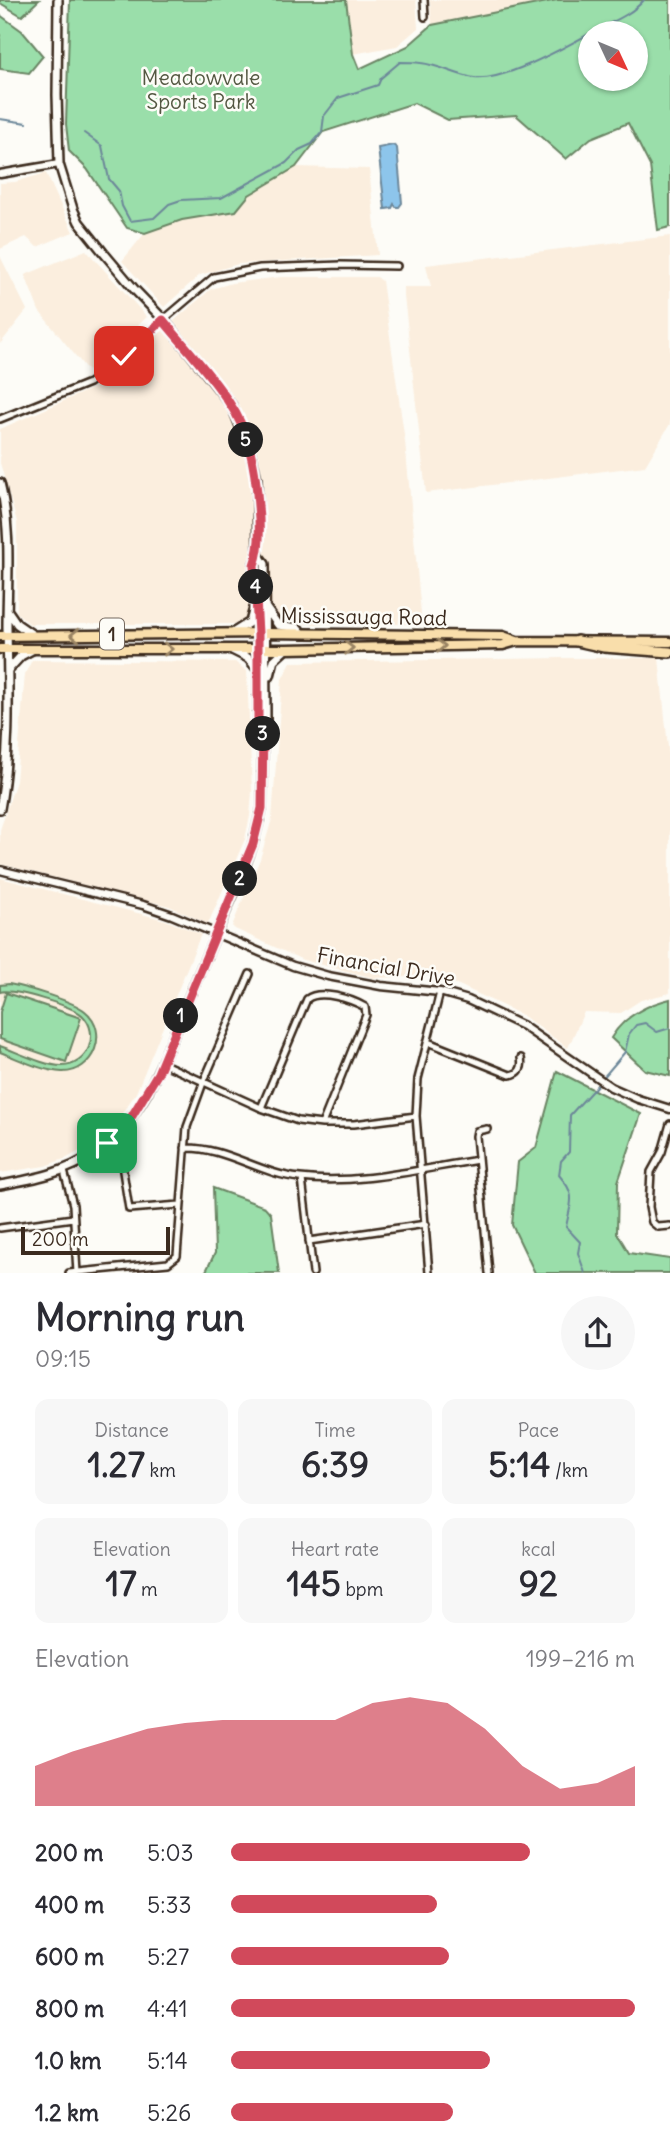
<!DOCTYPE html>
<html lang="en">
<head>
<meta charset="utf-8">
<style>
	:root { --surface:#fff; --page:#f7f7f7; --text:#2b2b33; --muted:#7c7c81; --accent:#d1495b }
	body { margin:0; font-family:Delius,sans-serif; background:var(--page); color:var(--text); height:100vh; display:flex; flex-direction:column; font-size:26px; white-space:nowrap }
	* { box-sizing:border-box; margin:0 }
	p { font-size:23px; color:var(--muted) }
	.icon { flex:none; width:38px; height:38px; fill:none; stroke:currentColor; stroke-width:2; stroke-linecap:round; stroke-linejoin:round }
	.map { position:relative; height:1273px; overflow:hidden }
	.panel { display:flex; flex-direction:column; background:var(--surface); flex:1 }
	.panel>* { flex:none }
	.needle { width:46px; rotate:134deg }
	.buttons { position:absolute; left:578px; top:21px; display:grid; gap:14px }
	.buttons a { display:grid; place-items:center; width:70px; height:70px; border-radius:50%; background:var(--surface); box-shadow:0 2px 5px #0004; font-size:35px }
	.scale { position:absolute; left:21px; bottom:18px; width:149px; box-sizing:border-box; padding-left:7px; border:4px solid #3b2a1e; border-top:0; font-size:19px; line-height:24px; white-space:nowrap; color:#3b2a1e; -webkit-text-stroke:5px #fdfcf7; paint-order:stroke }
	.pin { position:absolute; display:grid; place-items:center; width:60px; height:60px; color:#fff; margin:-30px; border-radius:14px; box-shadow:0 4px 10px #0006 }
	.km { position:absolute; width:35px; height:35px; margin:-18px; border-radius:50%; background:#222; color:#fff; font-size:19px; line-height:35px; text-align:center }
	.round { display:grid; place-items:center; flex:none; width:74px; height:74px; border-radius:37px; background:var(--page) }
	.headline { display:flex; align-items:center; justify-content:space-between; height:119px; padding:0 35px }
	h1 { font-size:38px; font-weight:700; line-height:52px }
	.metrics { display:grid; grid-template-columns:repeat(3,1fr); gap:10px; height:119px; padding:7px 35px }
	.metrics div { display:grid; align-content:center; border-radius:14px; background:var(--page); text-align:center }
	.metrics b { font-size:35px; font-weight:700 }
	.metrics small { font-size:19px; font-weight:400 }
	.metrics p { font-size:19px }
	.chart { height:196px; padding:14px 35px }
	.chart p { display:flex; justify-content:space-between }
	.chart svg { width:100%; height:126px; margin-top:7px; fill:var(--accent); opacity:.7 }
	ul { padding:0 35px; list-style:none; font-size:23px }
	li { display:grid; grid-template-columns:112px 84px 1fr; align-items:center; height:52px }
	li i { height:18px; border-radius:9px; background:var(--accent) }
	.map>svg:first-child { display:block }
	.built { fill:#fbeede }
	.green { fill:#9adeaa; stroke:#6a8464; stroke-width:2; fill-rule:evenodd }
	.water { fill:#8dc5eb; stroke:#6c8799; stroke-width:2 }
	.lines { fill:none; stroke-linecap:round; stroke-linejoin:round }
	.stream { stroke:#6c8799; stroke-width:2 }
	.minor-casing { stroke:#3b2a1e; stroke-width:10 }
	.tertiary-casing { stroke:#3b2a1e; stroke-width:11 }
	.secondary-casing { stroke:#3b2a1e; stroke-width:12 }
	.primary-casing { stroke:#3b2a1e; stroke-width:13 }
	.motorway-casing { stroke:#3b2a1e; stroke-width:14 }
	.minor { stroke:#fdfcf7; stroke-width:5 }
	.tertiary { stroke:#fdfcf7; stroke-width:6 }
	.secondary { stroke:#fdfcf7; stroke-width:7 }
	.primary { stroke:#f9deab; stroke-width:8 }
	.motorway { stroke:#f9deab; stroke-width:9 }
	.oneway { stroke:#9a8464 }
	.route-casing { stroke:#fff; stroke-width:14 }
	.route { stroke:#d1495b; stroke-width:9 }
	.labels { text-anchor:middle; stroke-width:5; stroke-linejoin:round; paint-order:stroke }
	.shield { fill:#fdfcf7; stroke:#75695f; stroke-width:2 }
	.shield-label { font-size:19px; font-weight:bold; fill:#3b2a1e }
	.park-label { font-size:21px; fill:#535741; stroke:#fdfcf7 }
	.street-label { font-size:21px; fill:#3b2a1e; stroke:#fdfcf7 }
</style>
</head>
<body>
<div class="map">
<svg width="670" height="1273" viewBox="0 0 670 1273">
	<rect width="100%" height="100%" fill="#fdfcf7"/>
	<filter id="ink" filterUnits="userSpaceOnUse"><feTurbulence type="fractalNoise" baseFrequency=".0143" numOctaves="2"/><feDisplacementMap in="SourceGraphic" scale="14" xChannelSelector="R" yChannelSelector="G"/><feConvolveMatrix kernelMatrix="1 2 1 2 8 2 1 2 1" color-interpolation-filters="sRGB"/></filter>
	<g filter="url(#ink)">
		<path class="built" d="M346,0H416L418,28L397,46L353,54Z
			M430,0H557L432,25Z
			M296,167L369,169L378,255L238,264L200,275L164,307L122,261L145,233L182,220L236,211L249,195Z
			M46,173L73,232L37,247L26,237L0,249V183L15,182Z
			M670,236V424L645,466L426,493L403,287H431L426,265Z
			M86,250L147,317L88,371L39,311L25,275Z
			M0,256L27,310L0,344Z
			M281,277H377L382,281L405,441L422,624H30L17,613V522L0,463V429L93,388L111,375L211,289L232,283Z
			M563,658H659L670,767V993L641,1000L621,1013L584,1012L568,1048L522,1015L459,985L433,976L374,978L303,960L235,929L232,926L260,859L272,819L282,679L291,662Z
			M32,660L235,662L247,671L252,792L250,816L245,839L208,924L169,906L0,864V830L16,781L25,674Z
			M0,878L165,920L201,934L136,1093L116,1122L87,1147L67,1158L45,1166L0,1173Z"/>
		<path class="green" d="M0,0H39L22,16L0,3Z
			M70,0H346L353,54L359,69L408,46L432,25L557,0H670V227L658,230L650,166L628,123L591,138L566,159L516,115L448,120L414,103L323,132L296,167L249,195L236,211L182,220L145,233L127,228L87,169L69,151L66,124ZM590,33H635V79H590Z
			M0,15L22,31L43,56L29,73L0,69Z
			M9,984C25,987 73,1001 85,1011C110,1031 94,1073 62,1072C42,1071 19,1059 0,1052V1046C17,1052 45,1066 62,1066C88,1066 101,1033 82,1015C72,1006 12,988 0,992V985Z
			M6,993L81,1018L66,1062L0,1039V1012Z
			M670,999V1076L645,1070L611,1038C624,1016 646,1005 670,999Z
			M557,1071L641,1114L618,1182L617,1233L629,1253L670,1259V1273H535L512,1225L518,1162L536,1148Z
			M213,1188L265,1207L271,1214L279,1273H205L215,1253Z"/>
		<path class="water" d="M393,145L397,148L402,203L399,207H396L394,204L392,208L385,209L378,148Z"/>
		<g class="lines">
			<path class="stream" d="M0,119L27,123
				M84,133L102,146L109,179L119,191L122,206L130,221L154,218L169,204L181,200L221,198L286,163L299,150L312,144L322,132L324,116L338,98L378,85L381,78L400,62C407,62 414,62 421,63C439,65 456,75 474,78C503,82 563,48 589,34C608,23 629,17 644,0
				M602,1079L625,1052L629,1034L636,1025L645,1023L657,1032L670,1028
				M585,1273L578,1253L580,1242L566,1227C571,1201 577,1196 559,1175L561,1161L569,1152L570,1115L599,1083"/>
			<g class="minor-casing">
				<path id="minor" d="M424,0L425,17
					M0,419L89,383L214,277L260,268L341,265L397,266
					M428,1042L510,1075C520,1074 523,1067 521,1058
					M162,1063L261,1108L298,1121L322,1124H354L416,1116
					M261,1108L307,999C320,989 351,999 365,1007L366,1015L322,1124
					M670,1124L662,1152L651,1172L649,1207L652,1222L658,1227L670,1226
					M487,1129L477,1131L476,1136L489,1273
					M185,1148C226,1147 259,1174 300,1178C359,1185 420,1169 478,1160
					M122,1165L129,1209L180,1205
					M64,1171L73,1205L77,1273
					M302,1179L313,1273
					M0,1228L73,1218
					M309,1241L426,1224
					M69,1273L168,1263L177,1256L187,1127L203,1083L250,974
					M429,1273L416,1116L418,1079L440,992"/>
			</g>
			<g class="tertiary-casing">
				<path id="tertiary" d="M0,174L59,164
					M0,870L143,905L172,915L293,966L328,976L381,986L440,992L468,1000L523,1026L611,1087L638,1099L670,1109"/>
			</g>
			<g class="secondary-casing">
				<path id="secondary" d="M58,0L57,95L59,164L73,209L79,222L103,252L135,290L163,319L232,406L251,454L257,479L258,555L254,564L258,633V720L263,726
					M0,483C12,531 7,579 7,627C8,689 11,749 0,809
					M266,608L278,625L298,628L302,633
					M8,611L17,624L33,635
					M234,632L250,622L254,608
					M232,650L248,658L258,670
					M8,670L21,656L34,649
					M270,676L274,660L286,649
					M0,1185C34,1179 66,1173 95,1153C146,1117 165,1055 188,1000C205,959 223,917 241,877L253,844L262,808L263,726L266,720L265,564L258,555"/>
			</g>
			<g class="primary-casing">
				<path id="primary" d="M0,636L266,633L503,636L517,641
					M0,649H286L503,645L517,641L670,642"/>
			</g>
			<g class="motorway-casing">
				<path id="motorway" d="M577,641L604,647L670,652"/>
			</g>
			<use href="#minor" class="minor"/>
			<use href="#tertiary" class="tertiary"/>
			<use href="#secondary" class="secondary"/>
			<use href="#primary" class="primary"/>
			<use href="#motorway" class="motorway"/>
		</g>
		<defs><path id="oneway-chevron" d="M-2-3.5L2.5 0L-2 3.5" fill="none" stroke-width="1.6" stroke-linecap="round" stroke-linejoin="round" transform="scale(1.75)"/></defs>
		<g class="oneway">
			<use href="#oneway-chevron" transform="translate(75 635) rotate(179)"/>
			<use href="#oneway-chevron" transform="translate(441 646) rotate(-1)"/>
			<use href="#oneway-chevron" transform="translate(349 648) rotate(-1)"/>
			<use href="#oneway-chevron" transform="translate(168 649)"/>
		</g>
	</g>
	<g class="lines" filter="url(#ink)">
		<g class="route-casing">
			<path id="route" d="M107,1143L132,1116L158,1073L253,844L262,808L263,726L258,720V633L254,565C261,547 260,525 258,506C256,472 250,433 230,404C211,374 185,347 163,320L124,356"/>
		</g>
		<use href="#route" class="route"/>
	</g>
	<g class="labels">
		<rect class="shield" x="100" y="618.5" width="24" height="31" rx="5"/>
		<g class="shield-label">
			<text x="112" y="641">1</text>
		</g>
		<g class="park-label">
			<text x="201" y="85">Meadowvale<tspan x="201" dy="24">Sports Park</tspan></text>
		</g>
		<g class="street-label">
			<text transform="translate(364 617) rotate(1)" y="7">Mississauga Road</text>
			<text transform="translate(386 967) rotate(10)" y="7">Financial Drive</text>
		</g>
	</g>
</svg>
<div class="buttons">
<a><svg class="needle" viewBox="-14 -14 28 28"><path d="M0-13l5 13h-10z" fill="#e53935"/><path d="M0 13l5-13h-10z" fill="#7c7c81"/></svg></a>
</div>
<div class="scale">200 m</div>
<div class="pin" style="left:107px;top:1143px;background:#1e9e55"><svg class="icon" aria-label="arrive" viewBox="0 0 24 24"><path d="M6 21V4h12l-3 4 3 4H6"/></svg></div>
<div class="pin" style="left:124px;top:356px;background:#d93025"><svg class="icon" aria-label="check" viewBox="0 0 24 24"><path d="M5 12l5 5 9-10"/></svg></div>
<b class="km" style="left:181px;top:1016px">1</b>
<b class="km" style="left:240px;top:879px">2</b>
<b class="km" style="left:263px;top:734px">3</b>
<b class="km" style="left:256px;top:587px">4</b>
<b class="km" style="left:246px;top:440px">5</b>
</div>
<section class="panel">
<div class="headline"><div><h1>Morning run</h1><p>09:15</p></div><a class="round"><svg class="icon" aria-label="share" viewBox="0 0 24 24"><path d="M12 15V3M7 8l5-5 5 5M5 13v7h14v-7"/></svg></a></div>
<div class="metrics">
<div><p>Distance</p><b>1.27<small> km</small></b></div>
<div><p>Time</p><b>6:39</b></div>
<div><p>Pace</p><b>5:14<small> /km</small></b></div>
</div>
<div class="metrics">
<div><p>Elevation</p><b>17<small> m</small></b></div>
<div><p>Heart rate</p><b>145<small> bpm</small></b></div>
<div><p>kcal</p><b>92</b></div>
</div>
<div class="chart"><p><span>Elevation</span>199–216 m</p>
<svg viewBox="0 0 160 44" preserveAspectRatio="none"><path d="M0 44V30L10 25L20 21L30 17L40 15L50 14L60 14L70 14L80 14L90 8L100 6L110 8L120 17L130 30L140 38L150 36L160 30V44z"/></svg>
</div>
<ul>
<li><b>200 m</b>5:03<i style="width:74%"></i></li>
<li><b>400 m</b>5:33<i style="width:51%"></i></li>
<li><b>600 m</b>5:27<i style="width:54%"></i></li>
<li><b>800 m</b>4:41<i style="width:100%"></i></li>
<li><b>1.0 km</b>5:14<i style="width:64%"></i></li>
<li><b>1.2 km</b>5:26<i style="width:55%"></i></li>
</ul>
</section>
</body>
</html>
